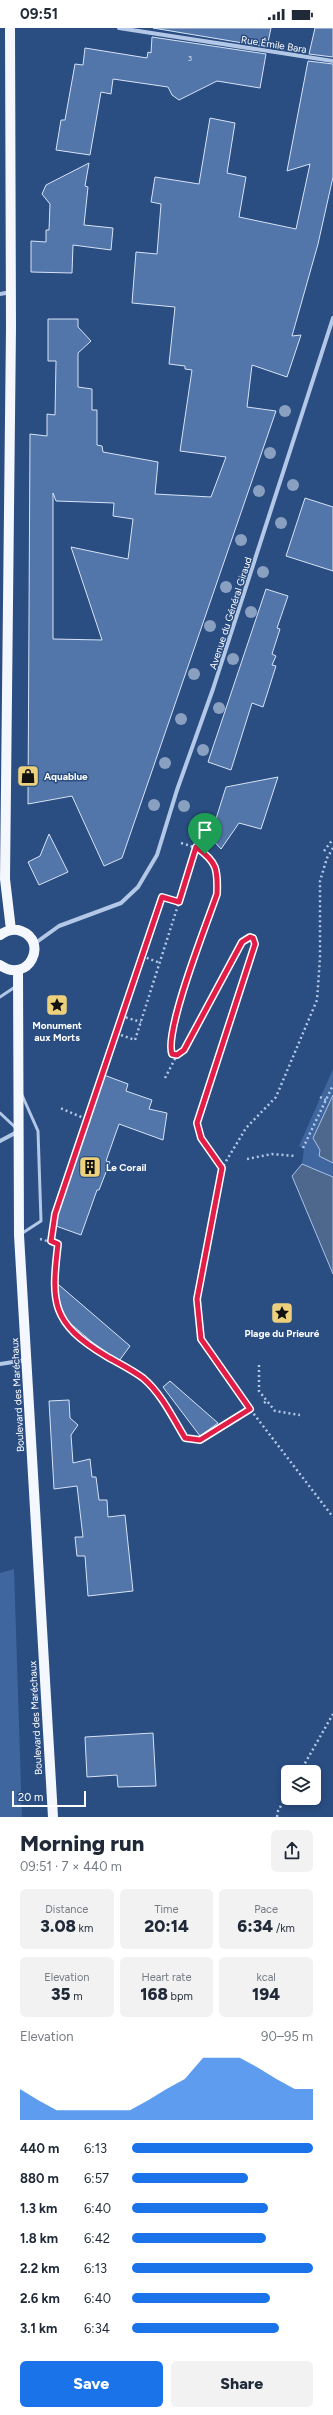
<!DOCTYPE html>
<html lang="en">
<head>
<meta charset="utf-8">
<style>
	:root { --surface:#fff; --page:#f2f2f3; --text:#1f2937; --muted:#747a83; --accent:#1a73e8 }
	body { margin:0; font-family:Figtree,sans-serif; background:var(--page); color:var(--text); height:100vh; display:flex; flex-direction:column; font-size:15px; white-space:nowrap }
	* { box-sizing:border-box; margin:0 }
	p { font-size:13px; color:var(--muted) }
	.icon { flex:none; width:22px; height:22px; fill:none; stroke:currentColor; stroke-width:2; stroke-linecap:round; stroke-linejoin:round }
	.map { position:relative; height:1789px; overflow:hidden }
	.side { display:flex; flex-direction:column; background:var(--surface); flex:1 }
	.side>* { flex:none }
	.tools { position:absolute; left:281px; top:1737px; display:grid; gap:8px }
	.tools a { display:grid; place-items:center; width:40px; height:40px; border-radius:6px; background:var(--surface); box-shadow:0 2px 6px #0003; font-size:20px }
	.scale { position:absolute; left:12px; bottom:10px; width:74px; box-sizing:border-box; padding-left:4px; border:2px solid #fff; border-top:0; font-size:11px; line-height:14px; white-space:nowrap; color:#fff; -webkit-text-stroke:3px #2a4d82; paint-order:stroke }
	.pin { position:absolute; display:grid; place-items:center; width:34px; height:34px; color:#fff; margin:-41px -17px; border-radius:50% 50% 50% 0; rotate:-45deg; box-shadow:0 0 4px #0007 }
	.pin .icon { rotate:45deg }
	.round { display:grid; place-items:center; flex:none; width:42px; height:42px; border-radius:6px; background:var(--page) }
	.overview { display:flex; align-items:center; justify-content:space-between; height:68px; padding:0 20px }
	h1 { font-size:22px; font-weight:800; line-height:30px }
	.stats { display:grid; grid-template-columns:repeat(3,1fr); gap:6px; height:68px; padding:4px 20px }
	.stats div { display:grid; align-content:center; border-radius:6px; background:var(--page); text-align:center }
	.stats b { font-size:17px; font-weight:800 }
	.stats small { font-size:11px; font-weight:400 }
	.stats p { font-size:11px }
	.chart { height:112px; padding:8px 20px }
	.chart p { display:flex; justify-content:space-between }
	.chart svg { width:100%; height:72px; margin-top:4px; fill:var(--accent); opacity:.7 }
	.cta { display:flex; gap:8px; margin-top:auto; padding:8px 20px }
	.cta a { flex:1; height:46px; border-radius:6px; background:var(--accent); color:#fff; font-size:16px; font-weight:800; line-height:46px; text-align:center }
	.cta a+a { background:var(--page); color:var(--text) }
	ul { padding:0 20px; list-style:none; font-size:13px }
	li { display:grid; grid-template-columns:64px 48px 1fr; align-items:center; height:30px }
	li i { height:10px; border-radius:5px; background:var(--accent) }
	.status { display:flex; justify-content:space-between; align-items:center; height:28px; padding:0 20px; background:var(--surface); direction:ltr }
	.status svg { height:11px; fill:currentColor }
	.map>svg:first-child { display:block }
	.green { fill:#3f669f }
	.water { fill:#4e678d; stroke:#a8c2e6 }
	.building { fill:#5376aa; stroke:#d6e3f5; fill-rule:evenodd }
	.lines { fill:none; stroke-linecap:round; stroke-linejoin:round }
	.path { stroke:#b3c8e6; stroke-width:2.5; stroke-dasharray:2 3; stroke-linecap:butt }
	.lane { stroke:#b3c8e6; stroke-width:3 }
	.street { stroke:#b3c8e6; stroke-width:4 }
	.primary { stroke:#f4f7fd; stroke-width:10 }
	.tree { fill:#89a0c1 }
	.route-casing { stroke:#fff; stroke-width:8 }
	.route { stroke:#e11d48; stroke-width:5 }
	.labels { text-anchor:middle; stroke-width:3; stroke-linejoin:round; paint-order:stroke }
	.number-label { font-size:8px; fill:#d4ddea }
	.street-label { font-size:10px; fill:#fff; stroke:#2a4d82 }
	.poi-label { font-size:10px; font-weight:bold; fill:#fff; stroke:#2a4d82; text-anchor:start }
</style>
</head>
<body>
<div class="status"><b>09:51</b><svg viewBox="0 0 49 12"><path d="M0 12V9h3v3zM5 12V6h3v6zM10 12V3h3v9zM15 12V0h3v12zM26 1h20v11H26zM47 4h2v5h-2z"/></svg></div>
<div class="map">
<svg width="333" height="1789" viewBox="0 0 333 1789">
	<rect width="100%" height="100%" fill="#2a4d82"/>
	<path class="green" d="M333,1041V1149L302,1136L304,1121L299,1118Z
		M14,1541L22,1789H0V1545Z"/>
	<path class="water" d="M333,1067V1135L319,1128L320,1122L313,1110Z
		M302,1136L333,1149V1246L292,1148Z"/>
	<path class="building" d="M153,0H271L267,19Z
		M315,0H333V29L309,26Z
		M152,9L266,26L260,60L217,53L179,72L172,67L168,59L113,51L111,66L101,64L90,127L56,122L61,92H65L75,36L83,37L85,20L147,30L148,24L151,25Z
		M308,33L333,36V149L318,216L292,308L301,307L287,349L252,337L247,379L276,383L122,830L104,838L72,768L28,776L30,406L47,408V386L55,387L56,333H48V291H78V299L91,313L78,325V359L92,361V382H97V417L102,418L103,424L158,434L155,466L211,469L226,429L180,423L192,342L185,341V338L169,336L175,279L132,275L136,224L157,226L161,176L151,174L155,149L199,156L210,90L235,95L227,145L246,149L239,189L296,201L310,136L287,143ZM53,465L56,473L114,475L113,488L133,491L128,531L71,519L102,612L53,611Z
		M89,135L85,158L88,159L84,197L113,200L111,222L73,217L72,245L31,244V213L46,214V202H49L50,176L42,166L46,157Z
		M305,470L333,479V543L286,528Z
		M266,561L288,568L277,600L280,601L272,626L276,628L272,637L276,638L263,679L252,675L231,742L208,734Z
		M278,749L261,801L239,795L221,821L206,805L214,797L226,759Z
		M49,806L68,844L39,857L28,834L40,828Z
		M104,1047L128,1056L126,1063L152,1072L149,1081L167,1085L163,1112L119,1096L106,1133L110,1134L99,1162H97L81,1207L56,1198L58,1184Z
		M52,1251L130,1318L119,1333L92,1314L65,1291Z
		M170,1353L218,1395L200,1408L163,1359Z
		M69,1372L70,1390L78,1397L71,1407L73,1435L90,1431L92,1449H96L99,1472H107L108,1489L125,1487L133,1563L88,1568L85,1528H77L75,1509H83L77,1458L54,1461L49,1373Z
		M153,1705L156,1758L118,1759L117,1747L87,1749L85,1709Z"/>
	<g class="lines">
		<path class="path" d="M181,815C212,824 218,835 217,866C208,895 164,1003 172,1026L177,1027L184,1022L242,914L250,909L253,910L255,916L197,1095L201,1110L222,1140
			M333,820L327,830L320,853V930L317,972L276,1069L246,1100L222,1140L197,1271L201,1311L250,1381L333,1489
			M324,823L333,811
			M179,874L196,819
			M142,928L160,935
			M121,988L141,994
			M165,1050L177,1027
			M320,1069L326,1072
			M86,1091C111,1017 137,943 162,869L179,874L135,1012L115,1005
			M303,1120L333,1057
			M247,1131L272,1126L295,1128
			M56,1181L86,1091L60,1080
			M40,1211L58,1216C51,1274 51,1296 106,1328C118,1335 131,1341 143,1350C161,1365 173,1390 185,1410L200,1412L250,1381
			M51,1213L52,1202
			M259,1337V1363L267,1373
			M264,1375L267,1373L275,1383L300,1387
			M300,1744L333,1686
			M277,1789L278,1783L288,1765"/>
		<path class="lane" d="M0,969L15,959
			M0,1085L16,1100
			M21,1206L41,1193L38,1103L22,1067"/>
		<path class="street" d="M119,0L333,33
			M0,266L11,264
			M34,916L59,898L121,875L138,859L157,827L177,762L213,661L333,290
			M0,1113L17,1104
			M0,1336L26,1332"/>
		<path class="primary" d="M10,0L11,299L5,851L11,902
			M0,907C6,903 13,900 21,903C49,913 29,957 0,937
			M18,942L19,1207L53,1789"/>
	</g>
	<g class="tree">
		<circle cx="285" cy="383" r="6"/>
		<circle cx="270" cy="425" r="6"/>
		<circle cx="293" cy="457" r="6"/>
		<circle cx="259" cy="463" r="6"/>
		<circle cx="281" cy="495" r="6"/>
		<circle cx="241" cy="512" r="6"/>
		<circle cx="263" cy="544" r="6"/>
		<circle cx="226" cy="559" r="6"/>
		<circle cx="251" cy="584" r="6"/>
		<circle cx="210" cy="598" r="6"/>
		<circle cx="233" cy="631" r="6"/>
		<circle cx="194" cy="646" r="6"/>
		<circle cx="219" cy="680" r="6"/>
		<circle cx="181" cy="691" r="6"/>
		<circle cx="203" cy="722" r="6"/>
		<circle cx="165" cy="735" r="6"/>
		<circle cx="154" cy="777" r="6"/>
		<circle cx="184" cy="778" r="6"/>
	</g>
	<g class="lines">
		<g class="route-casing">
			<path id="route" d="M196,819C217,834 218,841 217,866C207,895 164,1003 172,1026L177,1027L184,1022L242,914L250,909L253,910L255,916L197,1095L201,1110L222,1140L197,1271L201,1311L250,1381L200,1412L185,1410C173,1390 161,1365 143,1350C131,1341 118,1335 106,1328C51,1295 51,1275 58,1216L51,1213L55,1186L162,869L179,874Z"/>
		</g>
		<use href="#route" class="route"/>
	</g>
	<defs>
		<g id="shop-square" transform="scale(1.15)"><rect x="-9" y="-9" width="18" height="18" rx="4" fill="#ecd07b" stroke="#2a4d82"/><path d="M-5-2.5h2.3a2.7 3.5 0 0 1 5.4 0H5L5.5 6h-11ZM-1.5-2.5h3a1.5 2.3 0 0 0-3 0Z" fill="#111"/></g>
		<g id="sight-square" transform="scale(1.15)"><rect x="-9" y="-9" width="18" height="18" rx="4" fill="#ecd07b" stroke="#2a4d82"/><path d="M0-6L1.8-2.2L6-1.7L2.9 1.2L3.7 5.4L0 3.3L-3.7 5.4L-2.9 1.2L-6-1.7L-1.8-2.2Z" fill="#111"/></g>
		<g id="building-square" transform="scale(1.15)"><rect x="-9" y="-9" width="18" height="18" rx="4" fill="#ecd07b" stroke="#2a4d82"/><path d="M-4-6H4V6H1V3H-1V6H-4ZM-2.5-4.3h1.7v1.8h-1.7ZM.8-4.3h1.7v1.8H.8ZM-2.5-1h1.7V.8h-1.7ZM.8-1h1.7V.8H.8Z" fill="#111"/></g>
	</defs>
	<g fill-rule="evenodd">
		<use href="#shop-square" x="28" y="748"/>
		<use href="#sight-square" x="57" y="977"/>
		<use href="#building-square" x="90" y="1139"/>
		<use href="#sight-square" x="282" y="1285"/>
	</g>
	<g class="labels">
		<g class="number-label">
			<text x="190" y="33">3</text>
		</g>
		<g class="street-label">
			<text transform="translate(274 16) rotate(9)" y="4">Rue Émile Bara</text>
			<text transform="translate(230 585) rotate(-72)" y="4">Avenue du Général Giraud</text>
			<text transform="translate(17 1367) rotate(-93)" y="4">Boulevard des Maréchaux</text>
			<text transform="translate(35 1690) rotate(-93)" y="4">Boulevard des Maréchaux</text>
		</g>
		<g class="poi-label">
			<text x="44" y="752">Aquablue</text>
			<text x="57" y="1001" text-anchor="middle">Monument<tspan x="57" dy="12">aux Morts</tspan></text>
			<text x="106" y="1143">Le Corail</text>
			<text x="282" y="1309" text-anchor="middle">Plage du Prieuré</text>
		</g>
	</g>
</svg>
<div class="tools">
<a><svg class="icon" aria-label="layers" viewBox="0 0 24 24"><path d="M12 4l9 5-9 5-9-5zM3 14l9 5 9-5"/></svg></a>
</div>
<div class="scale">20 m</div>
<div class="pin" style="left:205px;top:826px;background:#1e9e55"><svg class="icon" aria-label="arrive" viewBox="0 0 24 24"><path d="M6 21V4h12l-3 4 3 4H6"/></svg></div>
</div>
<section class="side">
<div class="overview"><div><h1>Morning run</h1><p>09:51 · 7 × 440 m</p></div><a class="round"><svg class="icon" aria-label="share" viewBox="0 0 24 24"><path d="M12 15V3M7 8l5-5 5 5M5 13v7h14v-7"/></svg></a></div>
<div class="stats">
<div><p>Distance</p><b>3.08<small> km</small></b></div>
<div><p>Time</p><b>20:14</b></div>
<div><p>Pace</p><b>6:34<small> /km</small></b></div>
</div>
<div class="stats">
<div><p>Elevation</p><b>35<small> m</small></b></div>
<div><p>Heart rate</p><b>168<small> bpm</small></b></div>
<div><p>kcal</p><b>194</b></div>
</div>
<div class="chart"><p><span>Elevation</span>90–95 m</p>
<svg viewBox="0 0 160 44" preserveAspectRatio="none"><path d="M0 44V25L10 32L20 38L30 38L40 38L50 38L60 38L70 32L80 25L90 19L100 6L110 6L120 6L130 12L140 19L150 25L160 25V44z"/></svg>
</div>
<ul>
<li><b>440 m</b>6:13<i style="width:100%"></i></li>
<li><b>880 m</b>6:57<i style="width:64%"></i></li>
<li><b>1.3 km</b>6:40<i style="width:75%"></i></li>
<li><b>1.8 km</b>6:42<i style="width:74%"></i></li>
<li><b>2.2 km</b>6:13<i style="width:100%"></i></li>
<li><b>2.6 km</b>6:40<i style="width:76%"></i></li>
<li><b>3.1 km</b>6:34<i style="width:81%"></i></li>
</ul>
<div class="cta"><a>Save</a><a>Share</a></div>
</section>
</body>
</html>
